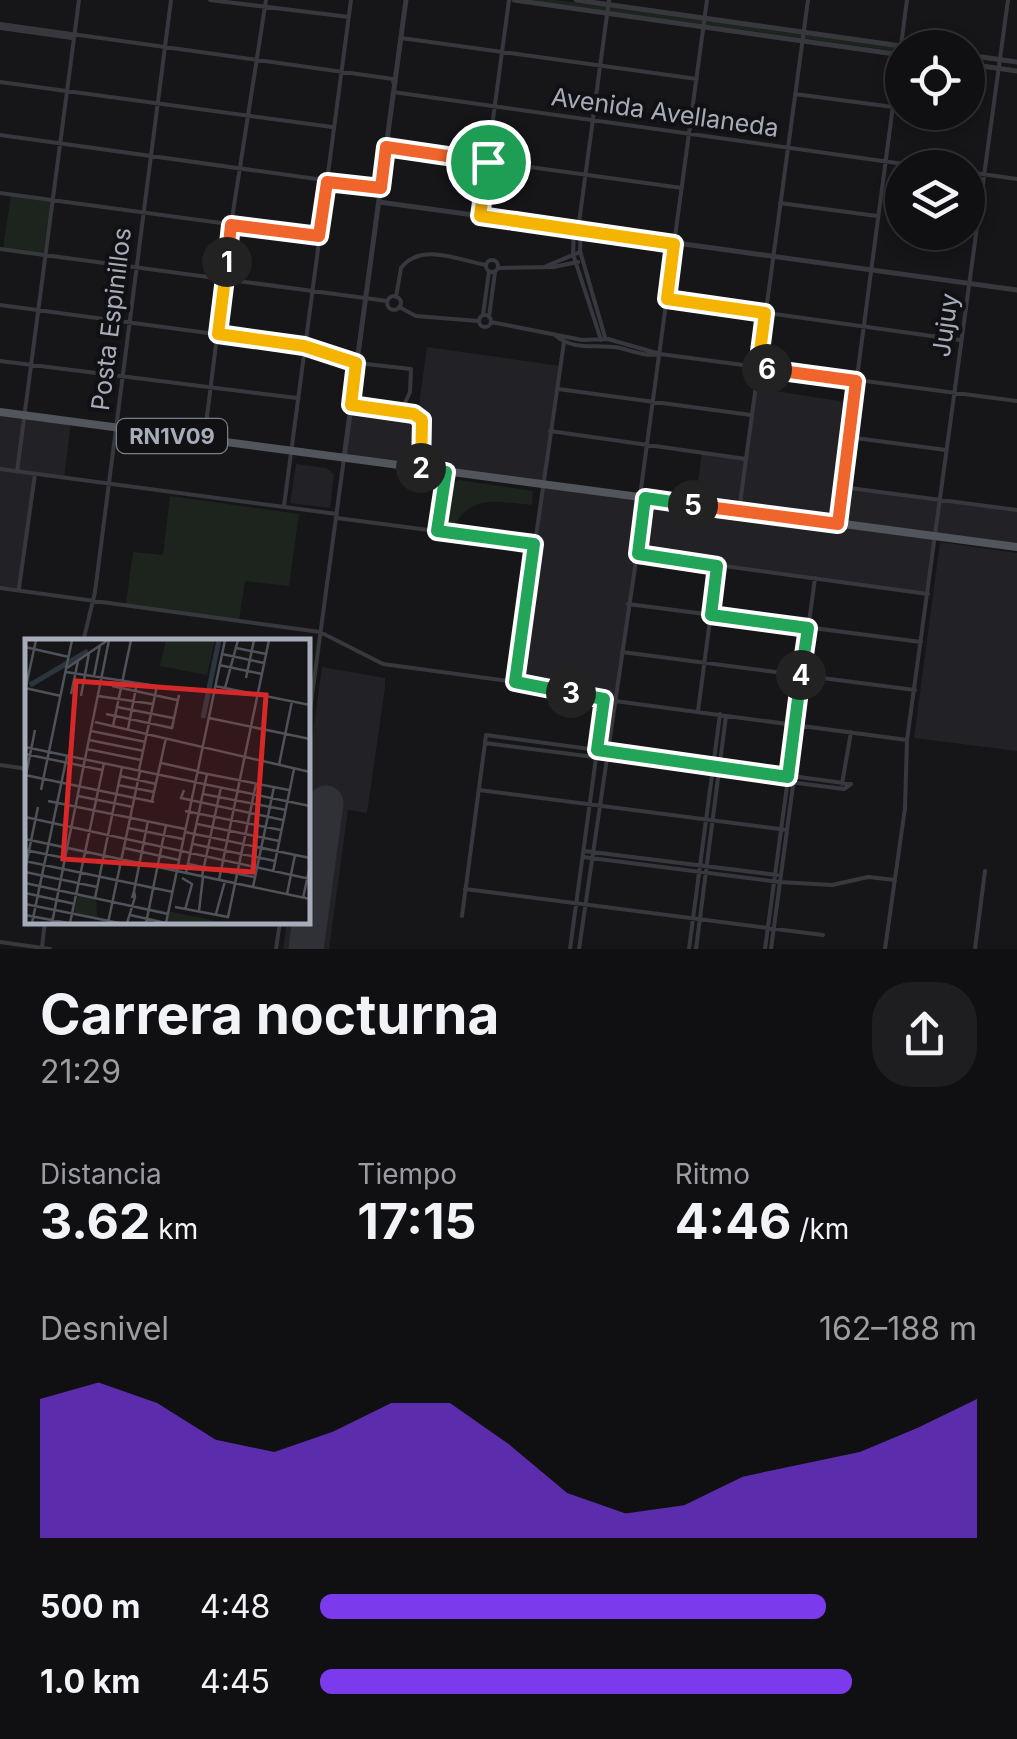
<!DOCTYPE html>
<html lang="es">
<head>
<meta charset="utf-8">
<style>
	:root { --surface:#101013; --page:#1e1e21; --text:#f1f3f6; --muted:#9c9da0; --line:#303033; --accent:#7c3aed }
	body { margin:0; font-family:Inter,sans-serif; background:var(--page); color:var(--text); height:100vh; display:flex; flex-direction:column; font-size:38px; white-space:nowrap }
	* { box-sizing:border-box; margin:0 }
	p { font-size:32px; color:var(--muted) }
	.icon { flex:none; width:55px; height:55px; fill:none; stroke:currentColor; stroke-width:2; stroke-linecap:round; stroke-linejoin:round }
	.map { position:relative; height:949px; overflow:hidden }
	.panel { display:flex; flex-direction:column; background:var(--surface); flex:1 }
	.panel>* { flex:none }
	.tools { position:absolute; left:885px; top:30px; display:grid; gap:20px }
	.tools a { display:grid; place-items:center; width:100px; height:100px; border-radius:50%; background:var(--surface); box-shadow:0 5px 15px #0003,0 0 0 2px var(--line); font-size:50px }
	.pin { position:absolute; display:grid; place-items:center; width:85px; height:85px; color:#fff; margin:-42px; border:5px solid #fff; border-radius:50%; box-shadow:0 2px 10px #0007 }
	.km { position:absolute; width:50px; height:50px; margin:-25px; border-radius:50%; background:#222; color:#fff; font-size:28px; line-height:50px; text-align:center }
	.round { display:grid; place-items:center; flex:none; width:105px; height:105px; border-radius:40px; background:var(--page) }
	.overview { display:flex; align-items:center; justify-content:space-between; height:170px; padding:0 40px }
	h1 { font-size:55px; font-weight:700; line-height:75px }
	.figures { display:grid; grid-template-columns:repeat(3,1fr); gap:15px; height:170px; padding:10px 40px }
	.figures div { display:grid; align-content:center }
	.figures b { font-size:50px; font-weight:700 }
	.figures small { font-size:28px; font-weight:400 }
	.figures p { font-size:28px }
	.chart { height:280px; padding:20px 40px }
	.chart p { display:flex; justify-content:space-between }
	.chart svg { width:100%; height:180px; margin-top:10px; fill:var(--accent); opacity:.7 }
	ul { padding:0 40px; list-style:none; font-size:32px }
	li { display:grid; grid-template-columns:160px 120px 1fr; align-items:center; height:75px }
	li i { height:25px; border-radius:12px; background:var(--accent) }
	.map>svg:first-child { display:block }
	.built { fill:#222226 }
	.green { fill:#1c241d }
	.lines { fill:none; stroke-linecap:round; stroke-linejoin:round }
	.runway { stroke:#303136; stroke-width:35 }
	.minor { stroke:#37383e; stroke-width:4 }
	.tertiary { stroke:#37383e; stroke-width:5 }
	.primary { stroke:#53555d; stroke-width:8 }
	.split-1-casing { stroke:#fff; stroke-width:20 }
	.split-2-casing { stroke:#fff; stroke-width:20 }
	.split-3-casing { stroke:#fff; stroke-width:20 }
	.split-4-casing { stroke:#fff; stroke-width:20 }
	.split-5-casing { stroke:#fff; stroke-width:20 }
	.split-6-casing { stroke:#fff; stroke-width:20 }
	.split-7-casing { stroke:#fff; stroke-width:20 }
	.split-8-casing { stroke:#fff; stroke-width:20 }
	.split-1 { stroke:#f0652b; stroke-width:12 }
	.split-2 { stroke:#f5b400; stroke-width:12 }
	.split-3 { stroke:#22a559; stroke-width:12 }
	.split-4 { stroke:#22a559; stroke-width:12 }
	.split-5 { stroke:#22a559; stroke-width:12 }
	.split-6 { stroke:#f0652b; stroke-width:12 }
	.split-7 { stroke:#f5b400; stroke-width:12 }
	.split-8 { stroke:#f5b400; stroke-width:12 }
	.labels { text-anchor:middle; stroke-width:8; stroke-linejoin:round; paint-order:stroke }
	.shield { fill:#111114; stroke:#7a7e88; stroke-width:2.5 }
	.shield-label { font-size:22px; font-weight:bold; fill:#a7acba }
	.street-label { font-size:25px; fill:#a7acba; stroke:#111114 }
	.inset-river { fill:none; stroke:#2b353e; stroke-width:5 }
	.inset-road { fill:none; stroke:#505259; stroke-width:2.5 }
	.view { fill:#d62828; fill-opacity:0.15; stroke:#d62828; stroke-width:5 }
	.inset-edge { fill:none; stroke:#a7acba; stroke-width:5 }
</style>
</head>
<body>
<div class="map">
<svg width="1017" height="949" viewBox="0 0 1017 949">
	<rect width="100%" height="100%" fill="#161619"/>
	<path class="built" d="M427,347L560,366L543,484L695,504L702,453L746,459L755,388L852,403L843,487L1017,510V547L935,537L925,593L638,555L615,701L515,682L542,484L344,458L351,405L418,412Z
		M0,412L71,422L64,478L36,474L19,590L0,588Z
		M296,464L326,468L334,474L330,508L290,503Z
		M940,542L1017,553V751L914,738Z
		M322,667L385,678V688L367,813L348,810L329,949H283L287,922H308V768Z"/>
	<path class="green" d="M529,0H556L902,48V52Z
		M11,195L51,200L43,255L3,249Z
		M459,480L533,491L532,505C496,502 470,493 452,530L443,528L449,485Z
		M170,496L299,514L289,586L245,581L239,620L126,604L133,552L163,555Z"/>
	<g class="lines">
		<path class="runway" d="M306,949L326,803"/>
		<path class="minor" d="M210,0L349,17
			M0,24L393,79V82
			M0,28L72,38
			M401,38L697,79
			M0,82L332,127
			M393,92L932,168
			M795,94L893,107
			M0,135L381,188
			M385,147L682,188
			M968,172L1017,179
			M0,193L317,236
			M780,203L877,216
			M480,216L509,0
			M574,230L573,254L601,340
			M578,230L609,0
			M581,231L580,251L605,337
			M0,249L387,301
			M486 266a6 6 0 1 1 12 0a6 6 0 1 1-12 0Z
			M544,267L580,252
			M498,268L553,267L578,262
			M387 303a7 7 0 1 1 14 0a7 7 0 1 1-14 0Z
			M396,297L401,268C421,242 458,260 486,265
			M667,299L960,340
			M0,305L304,346L357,363L411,369L410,392L401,412
			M399,307L416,316L478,321
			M479 321a6 6 0 1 1 12 0a6 6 0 1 1-12 0Z
			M483,315L489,271
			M489,317L495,272
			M491,322L582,340L608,339L660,354
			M556,336C576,352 597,343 620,348C633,351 646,357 660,354L1017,401
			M0,361L297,398
			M558,389L751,415
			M351,405L414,414L422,420L421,466
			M550,431L746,459
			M848,437L946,450
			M204,440L231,225L266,0
			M0,469L337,514
			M17,472L79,0
			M842,487L1017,510
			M640,496L707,0
			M284,506L351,0
			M739,511L808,0
			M337,518L534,544
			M838,521L907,0
			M437,531L446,472
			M637,554L928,594
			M0,588L320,632L383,664L515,682L615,701L907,740
			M19,588L35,474
			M628,604L921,642
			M83,642L95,592L171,0
			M622,652L915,690
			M515,682L564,342
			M698,711L717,567
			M308,725L344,458
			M0,765L28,769
			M842,784L851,732
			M479,790L787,830
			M584,851L777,875
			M583,857L779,882L832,885L868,877L895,880
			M465,889L823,935
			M462,916L485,743L486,735L851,784L844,789L485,743
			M0,942L50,949
			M42,947L45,922
			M276,949L280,922
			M570,949L604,699
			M579,949L645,499
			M689,949L720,714
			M696,949L726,716
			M765,949L815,578
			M771,949L801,726
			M885,949L905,808L907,740L1008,0
			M975,949L985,871"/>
		<path class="tertiary" d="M514,0L902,55
			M576,0L915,48
			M968,55L1017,62
			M968,64L1017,71
			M379,202L1017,290
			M344,458L406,0"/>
		<path class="primary" d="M0,412L1017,547"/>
	</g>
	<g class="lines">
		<g class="split-1-casing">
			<path id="split-1" d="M227,262L231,225L319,236L327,182L381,188L386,147L488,162"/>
		</g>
		<g class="split-2-casing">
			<path id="split-2" d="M227,262L218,334L304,346L356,363L351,405L414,414L422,420L421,468"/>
		</g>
		<g class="split-3-casing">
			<path id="split-3" d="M421,468L446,472L437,531L534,544L515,682L571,693"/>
		</g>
		<g class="split-4-casing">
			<path id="split-4" d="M571,693L604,699L597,750L788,777L801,675"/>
		</g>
		<g class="split-5-casing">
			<path id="split-5" d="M693,505L645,498L638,554L717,566L711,615L808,628L801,675"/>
		</g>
		<g class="split-6-casing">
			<path id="split-6" d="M693,505L838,524L856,381L767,369"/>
		</g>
		<g class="split-7-casing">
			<path id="split-7" d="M515,221L674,244L667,299L765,313L758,367L767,369"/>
		</g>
		<g class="split-8-casing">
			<path id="split-8" d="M488,162L480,216L515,221"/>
		</g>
		<use href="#split-1" class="split-1"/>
		<use href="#split-2" class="split-2"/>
		<use href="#split-3" class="split-3"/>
		<use href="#split-4" class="split-4"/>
		<use href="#split-5" class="split-5"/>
		<use href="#split-6" class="split-6"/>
		<use href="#split-7" class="split-7"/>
		<use href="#split-8" class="split-8"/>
	</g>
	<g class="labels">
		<rect class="shield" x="117" y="419" width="110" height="34" rx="8"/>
		<g class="shield-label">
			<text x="172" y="444">RN1V09</text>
		</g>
		<g class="street-label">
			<text transform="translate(665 112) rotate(8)" y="9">Avenida Avellaneda</text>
			<text transform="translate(111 319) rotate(-83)" y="9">Posta Espinillos</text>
			<text transform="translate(945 325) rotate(-82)" y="9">Jujuy</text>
		</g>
	</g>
	<g transform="translate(25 639)">
		<rect width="285" height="285" fill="#161619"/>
		<path d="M141,1H190L182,36L135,27ZM53,256L147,273L201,284H142L144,275L71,260L72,278L49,274Z" fill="#1c241d"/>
		<path class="inset-river" d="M5,46L63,12M178,79L194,1"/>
		<path class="inset-road" d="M0,8L44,18M211,9L241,15M197,15L239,24M194,26L237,35M42,29L83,1M41,33L132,47L114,131M69,37L75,6M221,39L229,1M87,47L152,61M190,47L285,66M0,49L36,57M200,49L213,1M0,52L11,1M46,55L53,22M56,57L64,14M73,57L128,65M92,68L148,79M81,75L147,89L154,56M184,79L285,100M70,83L285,133M88,87L106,1M103,90L111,49M66,92L121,103M64,101L119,112M0,108L285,167M62,110L116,121M0,115L77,131M136,124L172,132M254,126L267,62M172,133L264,151M0,136L129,163M1,136L10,91M95,137L131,145M93,146L129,153M16,151L47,1M159,151L156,159L258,181M178,155L261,171M53,157L108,168M23,162L160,190M127,162L141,99M160,172L256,191M0,178L285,240M172,185L254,202M103,189L158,200M160,193L285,219M0,200L285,260M168,205L250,222M99,209L154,221M0,211L40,219M0,222L148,253M163,225L229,238M0,231L13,168M0,233L72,248M248,233L269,130M161,234L182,135M177,237L196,148M157,239L167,245L160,271M194,241L244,1M0,244L143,275M228,248L249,148M109,252L123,182M0,254L50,265M262,255L270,216M70,259L97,128M278,259L285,227M0,265L94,284M150,268L203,278L231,145M174,272L178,238M191,275L200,242M0,276L43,284M105,276L141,284M7,284L42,117M27,284L84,1M45,284L79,124M83,284L115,132M102,284L110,258L109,252L107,259M121,284L141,186M141,284L200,1"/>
		<path class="view" d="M51,42L241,56L228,233L38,220Z"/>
		<rect width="285" height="285" class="inset-edge"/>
	</g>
</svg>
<div class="tools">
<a><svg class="icon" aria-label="locate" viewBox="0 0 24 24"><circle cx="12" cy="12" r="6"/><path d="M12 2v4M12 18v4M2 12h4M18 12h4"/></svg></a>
<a><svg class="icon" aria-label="layers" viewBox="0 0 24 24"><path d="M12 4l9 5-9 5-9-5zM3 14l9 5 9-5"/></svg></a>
</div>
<div class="pin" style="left:488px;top:162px;background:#1e9e55"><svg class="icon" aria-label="arrive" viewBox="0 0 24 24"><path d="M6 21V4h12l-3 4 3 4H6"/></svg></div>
<b class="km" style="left:227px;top:262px">1</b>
<b class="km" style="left:421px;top:468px">2</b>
<b class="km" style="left:571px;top:693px">3</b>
<b class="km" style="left:801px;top:675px">4</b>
<b class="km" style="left:693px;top:505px">5</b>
<b class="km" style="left:767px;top:369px">6</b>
</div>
<section class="panel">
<div class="overview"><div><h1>Carrera nocturna</h1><p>21:29</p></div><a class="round"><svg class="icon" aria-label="share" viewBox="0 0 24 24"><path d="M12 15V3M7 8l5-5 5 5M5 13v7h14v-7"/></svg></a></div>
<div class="figures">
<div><p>Distancia</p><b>3.62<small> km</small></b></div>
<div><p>Tiempo</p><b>17:15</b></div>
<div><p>Ritmo</p><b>4:46<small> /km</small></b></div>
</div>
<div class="chart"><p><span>Desnivel</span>162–188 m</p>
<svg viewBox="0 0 160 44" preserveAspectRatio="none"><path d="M0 44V10L10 6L20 11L30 20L40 23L50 18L60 11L70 11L80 21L90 33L100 38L110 36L120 29L130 26L140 23L150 17L160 10V44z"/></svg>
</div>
<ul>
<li><b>500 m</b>4:48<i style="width:77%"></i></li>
<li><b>1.0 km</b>4:45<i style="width:81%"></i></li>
</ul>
</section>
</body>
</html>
